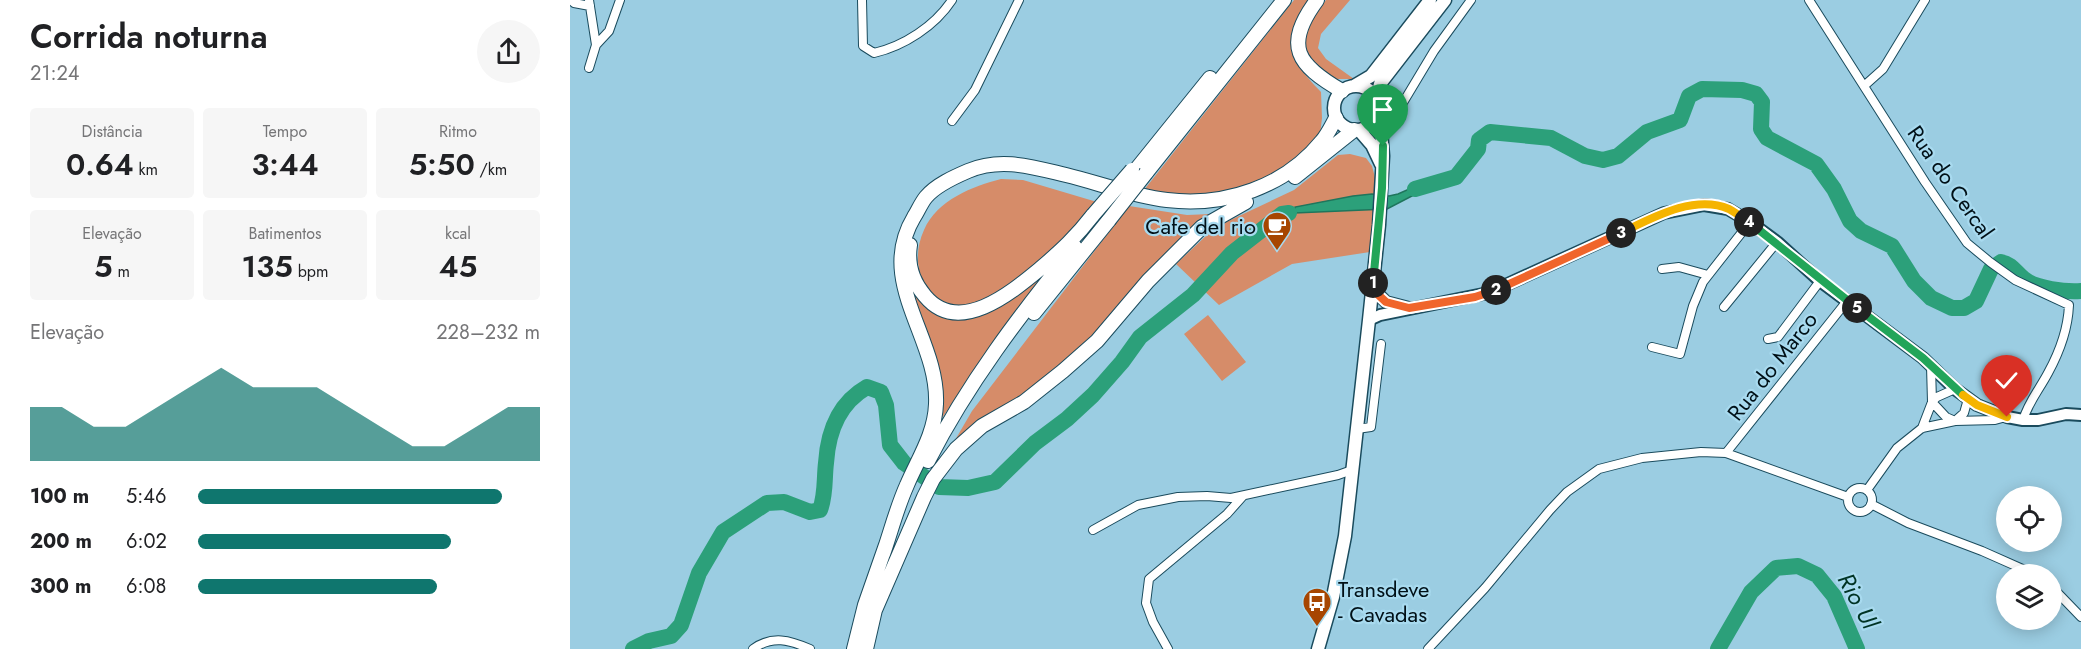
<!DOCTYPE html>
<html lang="pt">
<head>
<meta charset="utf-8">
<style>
	:root { --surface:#fff; --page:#f6f6f6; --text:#202124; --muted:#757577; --accent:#0f766e }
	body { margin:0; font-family:Jost,sans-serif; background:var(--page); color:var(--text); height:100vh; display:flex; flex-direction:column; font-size:22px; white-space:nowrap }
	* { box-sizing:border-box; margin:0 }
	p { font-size:20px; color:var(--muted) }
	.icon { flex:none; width:33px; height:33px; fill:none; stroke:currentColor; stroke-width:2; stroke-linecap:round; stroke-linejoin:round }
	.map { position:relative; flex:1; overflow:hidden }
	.panel { display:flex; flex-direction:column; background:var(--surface); width:570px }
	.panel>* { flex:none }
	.tools { position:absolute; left:1426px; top:486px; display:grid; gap:12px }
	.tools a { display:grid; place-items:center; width:66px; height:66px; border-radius:50%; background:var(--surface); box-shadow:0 3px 15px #0003; font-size:30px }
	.pin { position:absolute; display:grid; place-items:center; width:51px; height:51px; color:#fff; margin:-62px -26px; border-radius:50% 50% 50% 0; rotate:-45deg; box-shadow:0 0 6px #0007 }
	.pin .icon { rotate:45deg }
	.km { position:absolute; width:30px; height:30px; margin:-15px; border-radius:50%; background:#222; color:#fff; font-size:16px; line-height:30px; text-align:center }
	.round { display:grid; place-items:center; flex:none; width:63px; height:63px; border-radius:32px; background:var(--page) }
	.head { display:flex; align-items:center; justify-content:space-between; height:102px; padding:0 30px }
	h1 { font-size:33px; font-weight:600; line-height:45px }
	.figures { display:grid; grid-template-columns:repeat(3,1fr); gap:9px; height:102px; padding:6px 30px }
	.figures div { display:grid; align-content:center; border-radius:6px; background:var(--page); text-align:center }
	.figures b { font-size:30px; font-weight:600 }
	.figures small { font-size:16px; font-weight:400 }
	.figures p { font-size:16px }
	.chart { height:168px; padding:12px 30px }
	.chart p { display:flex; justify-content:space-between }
	.chart svg { width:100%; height:108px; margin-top:6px; fill:var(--accent); opacity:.7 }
	ul { padding:0 30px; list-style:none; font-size:20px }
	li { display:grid; grid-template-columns:96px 72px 1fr; align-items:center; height:45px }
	li i { height:15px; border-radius:8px; background:var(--accent) }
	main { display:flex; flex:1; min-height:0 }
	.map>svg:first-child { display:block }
	.green { fill:#d68c69 }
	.water { fill:#2ca07a; stroke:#1f755c; stroke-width:1.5 }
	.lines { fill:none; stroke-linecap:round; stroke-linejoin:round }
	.river { stroke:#2ca07a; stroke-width:16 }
	.minor-casing { stroke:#1a4b5d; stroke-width:10 }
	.secondary-casing { stroke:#1a4b5d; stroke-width:14 }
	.primary-casing { stroke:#1a4b5d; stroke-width:15 }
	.trunk-casing { stroke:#1a4b5d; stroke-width:16 }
	.minor { stroke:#fff; stroke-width:8 }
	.secondary { stroke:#fff; stroke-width:10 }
	.primary { stroke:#fff; stroke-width:12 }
	.trunk { stroke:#fff; stroke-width:14 }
	.trunk-bridge-casing { stroke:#1a4b5d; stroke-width:16; stroke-linecap:butt }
	.trunk-bridge { stroke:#fff; stroke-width:14 }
	.split-1-casing { stroke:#fff; stroke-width:12 }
	.split-2-casing { stroke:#fff; stroke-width:12 }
	.split-3-casing { stroke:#fff; stroke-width:12 }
	.split-4-casing { stroke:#fff; stroke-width:12 }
	.split-5-casing { stroke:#fff; stroke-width:12 }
	.split-6-casing { stroke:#fff; stroke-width:12 }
	.split-7-casing { stroke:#fff; stroke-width:12 }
	.split-1 { stroke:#22a559; stroke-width:8 }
	.split-2 { stroke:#f0652b; stroke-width:8 }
	.split-3 { stroke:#f0652b; stroke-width:8 }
	.split-4 { stroke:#f5b400; stroke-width:8 }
	.split-5 { stroke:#22a559; stroke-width:8 }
	.split-6 { stroke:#22a559; stroke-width:8 }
	.split-7 { stroke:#f5b400; stroke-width:8 }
	.labels { text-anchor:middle; stroke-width:4.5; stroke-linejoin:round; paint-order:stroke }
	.street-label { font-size:22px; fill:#001017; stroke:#a8daef }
	.poi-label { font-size:22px; fill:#001017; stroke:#a8daef; text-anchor:end }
	.water-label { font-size:24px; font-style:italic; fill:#003324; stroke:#a8daef }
</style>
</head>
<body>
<main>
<section class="panel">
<div class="head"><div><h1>Corrida noturna</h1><p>21:24</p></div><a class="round"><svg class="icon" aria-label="share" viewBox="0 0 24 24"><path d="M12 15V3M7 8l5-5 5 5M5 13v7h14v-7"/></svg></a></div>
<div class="figures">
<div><p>Distância</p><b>0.64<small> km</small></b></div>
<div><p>Tempo</p><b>3:44</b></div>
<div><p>Ritmo</p><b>5:50<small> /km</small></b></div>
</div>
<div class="figures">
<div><p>Elevação</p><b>5<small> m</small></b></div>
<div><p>Batimentos</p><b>135<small> bpm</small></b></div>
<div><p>kcal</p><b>45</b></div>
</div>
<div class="chart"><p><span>Elevação</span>228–232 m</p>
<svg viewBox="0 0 160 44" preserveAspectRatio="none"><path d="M0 44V22L10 22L20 30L30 30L40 22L50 14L60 6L70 14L80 14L90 14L100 22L110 30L120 38L130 38L140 30L150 22L160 22V44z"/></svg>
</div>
<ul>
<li><b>100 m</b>5:46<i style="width:89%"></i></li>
<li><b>200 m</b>6:02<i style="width:74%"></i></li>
<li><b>300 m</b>6:08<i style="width:70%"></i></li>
</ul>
</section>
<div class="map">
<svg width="1511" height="649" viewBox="0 0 1511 649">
	<rect width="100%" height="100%" fill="#9bcde2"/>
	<path class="green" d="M724,0H741C723,48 712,52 751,92L752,118L750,135L709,172L683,185L655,193L604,196L574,190Z
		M756,0H780L751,34L748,48L756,59L784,79H767L747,71C743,64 738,56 735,49C730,31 746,13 756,0Z
		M780,154L796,158L802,166L807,185L800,252L722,264L649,305L606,264L637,235L652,224L724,190L768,155Z
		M431,179L453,180L527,202C518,213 510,224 500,234C490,244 477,253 466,264C451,278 435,295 415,302C365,322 334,274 354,230C367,200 403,186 431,179Z
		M559,206L617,215L641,214L526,335L483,373L410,423L381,447L402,411Z
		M485,263L414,356L368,424L343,294C350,299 357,308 365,312C411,333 452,289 485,263Z
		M638,315L676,362L652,381L614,334Z"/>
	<path class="water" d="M855,182L865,184L817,209L725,213V207L783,196L802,194L819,196L828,194Z"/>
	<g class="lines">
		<path class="river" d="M845,189L886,177L908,149L909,140L920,132L981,138L1015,156L1033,160L1048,156L1077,132L1110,120L1119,96L1132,89L1172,90L1186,94L1192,102L1191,129L1197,138L1246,164L1264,189L1280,221L1291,231L1322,246L1344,281L1361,298L1382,308H1394L1406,301L1421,269L1431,262C1442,264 1446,273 1454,279C1466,289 1496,292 1511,291
			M63,649L79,641L101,636L111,625L129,573L153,532L197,503L214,502L240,512L250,510C256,494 254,479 256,463C258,431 269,403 297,387L311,392L316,405L320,445L334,463L369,487L398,488L425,482L465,443L497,419L523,395L552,362L570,337L623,295L662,253L712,214L719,213
			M1148,649L1181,592L1206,568L1228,566L1247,575L1264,596L1287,649"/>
		<g class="minor-casing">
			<path id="minor" d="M1,0L4,3L20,6
				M19,0L26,45L19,68
				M292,0L293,46L304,53C334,46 365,26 382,0
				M1239,0L1355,182L1397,243L1420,262L1445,280L1499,305C1498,328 1489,353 1478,373C1469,390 1459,401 1453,420
				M26,45L39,31L50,0
				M1294,86L1313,69L1355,0
				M808,113C818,114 824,114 831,106L864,51L901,0
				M382,121L405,90L449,0
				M1092,269L1109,267L1138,275
				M1154,307L1207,242
				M1198,339L1208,337L1250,281
				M1082,347L1110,354L1123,306L1133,282L1180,222
				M1385,389L1367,397L1362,402L1376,417L1385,421L1394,413L1398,399
				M1352,428L1362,402L1361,366
				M787,429L801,427L811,344
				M1156,453L1277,301
				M1278 500a12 12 0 1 1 24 0a12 12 0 1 1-24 0Z
				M1297,490L1327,448L1352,428L1385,421L1425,420L1436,417
				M1301,504L1338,523L1412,551L1464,574
				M523,530L568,505L608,497L637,496L661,498L768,475L782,470
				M1482,587L1511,617
				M183,649C202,635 220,640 240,649
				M598,649L583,622L576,603L579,579L657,514L673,496
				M858,649L915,588L980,510L997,492L1029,469L1072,458L1131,452L1156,453L1278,497"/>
		</g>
		<g class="secondary-casing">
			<path id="secondary" d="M803,289L816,302L839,308
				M799,320L810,315L918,293L1094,213L1134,205L1158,209L1180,222L1207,242L1250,281L1353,358L1385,389L1407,405L1437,417L1453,420H1468L1496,414L1511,415"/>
		</g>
		<g class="primary-casing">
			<path id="primary" d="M784,86L801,76L860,0
				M764 108a22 22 0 1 1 44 0a22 22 0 1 1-44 0Z
				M806,100L810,84L875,0
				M789,130L802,145L811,164
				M748,649L763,597L775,536L799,320L809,225L813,156L811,130L805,119"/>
		</g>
		<g class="trunk-casing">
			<path id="trunk" d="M747,0C713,46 727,65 772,91
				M565,171L640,78
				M576,173L714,0
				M725,177L784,130
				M340,245C337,264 342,281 355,296C389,337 442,292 471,268C492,250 506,237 523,215
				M464,313L539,220
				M358,461C398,383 450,315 505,247
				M313,554C321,531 327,507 337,485C348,459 365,434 366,404C369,338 305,282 344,217C348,211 351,203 356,197C366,185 384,177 398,171C431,157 462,167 496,175C529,183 563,196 597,200C655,207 715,187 752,141C758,134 762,125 766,118
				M305,610L354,497L363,479L386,449L412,426L454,402L493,371L527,341L578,281L632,227L676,202
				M284,649L295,605L316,545
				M296,649L307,601"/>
		</g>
		<use href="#minor" class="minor"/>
		<use href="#secondary" class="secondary"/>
		<use href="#primary" class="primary"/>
		<use href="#trunk" class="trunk"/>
		<g class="trunk-bridge-casing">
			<path id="trunk-bridge" d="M523,215L562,170
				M539,220L576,173"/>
		</g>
		<use href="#trunk-bridge" class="trunk-bridge"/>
	</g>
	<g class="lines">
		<g class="split-1-casing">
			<path id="split-1" d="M803,283L812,188L813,146"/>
		</g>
		<g class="split-2-casing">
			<path id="split-2" d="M803,283L802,289L816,302L839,308L905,297L926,290"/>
		</g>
		<g class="split-3-casing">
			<path id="split-3" d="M926,290L1051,233"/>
		</g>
		<g class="split-4-casing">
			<path id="split-4" d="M1051,233C1082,218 1124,194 1159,209C1166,213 1173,218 1179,222"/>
		</g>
		<g class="split-5-casing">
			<path id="split-5" d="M1179,222L1287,308"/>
		</g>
		<g class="split-6-casing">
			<path id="split-6" d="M1287,308L1353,358L1393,395"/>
		</g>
		<g class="split-7-casing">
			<path id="split-7" d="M1393,395L1407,405L1437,417"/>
		</g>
		<use href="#split-1" class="split-1"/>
		<use href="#split-2" class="split-2"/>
		<use href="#split-3" class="split-3"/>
		<use href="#split-4" class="split-4"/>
		<use href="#split-5" class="split-5"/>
		<use href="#split-6" class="split-6"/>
		<use href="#split-7" class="split-7"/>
	</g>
	<defs>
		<g id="cafe-pin" transform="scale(1.5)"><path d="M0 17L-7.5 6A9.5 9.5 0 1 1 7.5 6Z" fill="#a74601" stroke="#a8daef"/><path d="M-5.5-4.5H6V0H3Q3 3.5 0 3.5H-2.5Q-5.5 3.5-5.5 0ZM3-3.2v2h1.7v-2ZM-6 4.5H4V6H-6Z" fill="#fff"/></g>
		<g id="bus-pin" transform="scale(1.5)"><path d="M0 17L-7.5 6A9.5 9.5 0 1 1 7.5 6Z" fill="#a74601" stroke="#a8daef"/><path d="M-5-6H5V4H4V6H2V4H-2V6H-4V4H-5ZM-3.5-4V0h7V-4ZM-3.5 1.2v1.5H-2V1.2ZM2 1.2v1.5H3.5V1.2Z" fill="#fff"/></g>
	</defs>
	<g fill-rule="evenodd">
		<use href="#cafe-pin" x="707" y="226"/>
		<use href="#bus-pin" x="747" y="602"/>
	</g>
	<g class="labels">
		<g class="street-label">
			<text transform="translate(1381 182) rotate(55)" y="8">Rua do Cercal</text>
			<text transform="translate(1202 366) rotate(-52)" y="8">Rua do Marco</text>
		</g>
		<g class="poi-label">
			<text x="686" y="234">Cafe del rio</text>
			<text x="768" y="597" text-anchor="start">Transdeve<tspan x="768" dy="25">- Cavadas</tspan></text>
		</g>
		<g class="water-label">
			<text transform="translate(1288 601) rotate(62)" y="8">Rio Ul</text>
		</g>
	</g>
</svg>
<div class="tools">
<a><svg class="icon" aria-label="locate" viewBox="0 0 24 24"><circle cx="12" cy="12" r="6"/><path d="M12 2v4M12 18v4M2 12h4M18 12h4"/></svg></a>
<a><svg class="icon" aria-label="layers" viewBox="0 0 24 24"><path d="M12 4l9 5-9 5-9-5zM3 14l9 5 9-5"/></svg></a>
</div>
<div class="pin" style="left:813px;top:146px;background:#1e9e55"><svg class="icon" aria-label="arrive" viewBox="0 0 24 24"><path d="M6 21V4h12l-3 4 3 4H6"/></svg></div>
<div class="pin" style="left:1437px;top:417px;background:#d93025"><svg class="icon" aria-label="check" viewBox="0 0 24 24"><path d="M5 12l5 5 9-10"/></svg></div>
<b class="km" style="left:803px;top:283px">1</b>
<b class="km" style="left:926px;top:290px">2</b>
<b class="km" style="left:1051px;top:233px">3</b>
<b class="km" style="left:1179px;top:222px">4</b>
<b class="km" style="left:1287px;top:308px">5</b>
</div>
</main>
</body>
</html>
